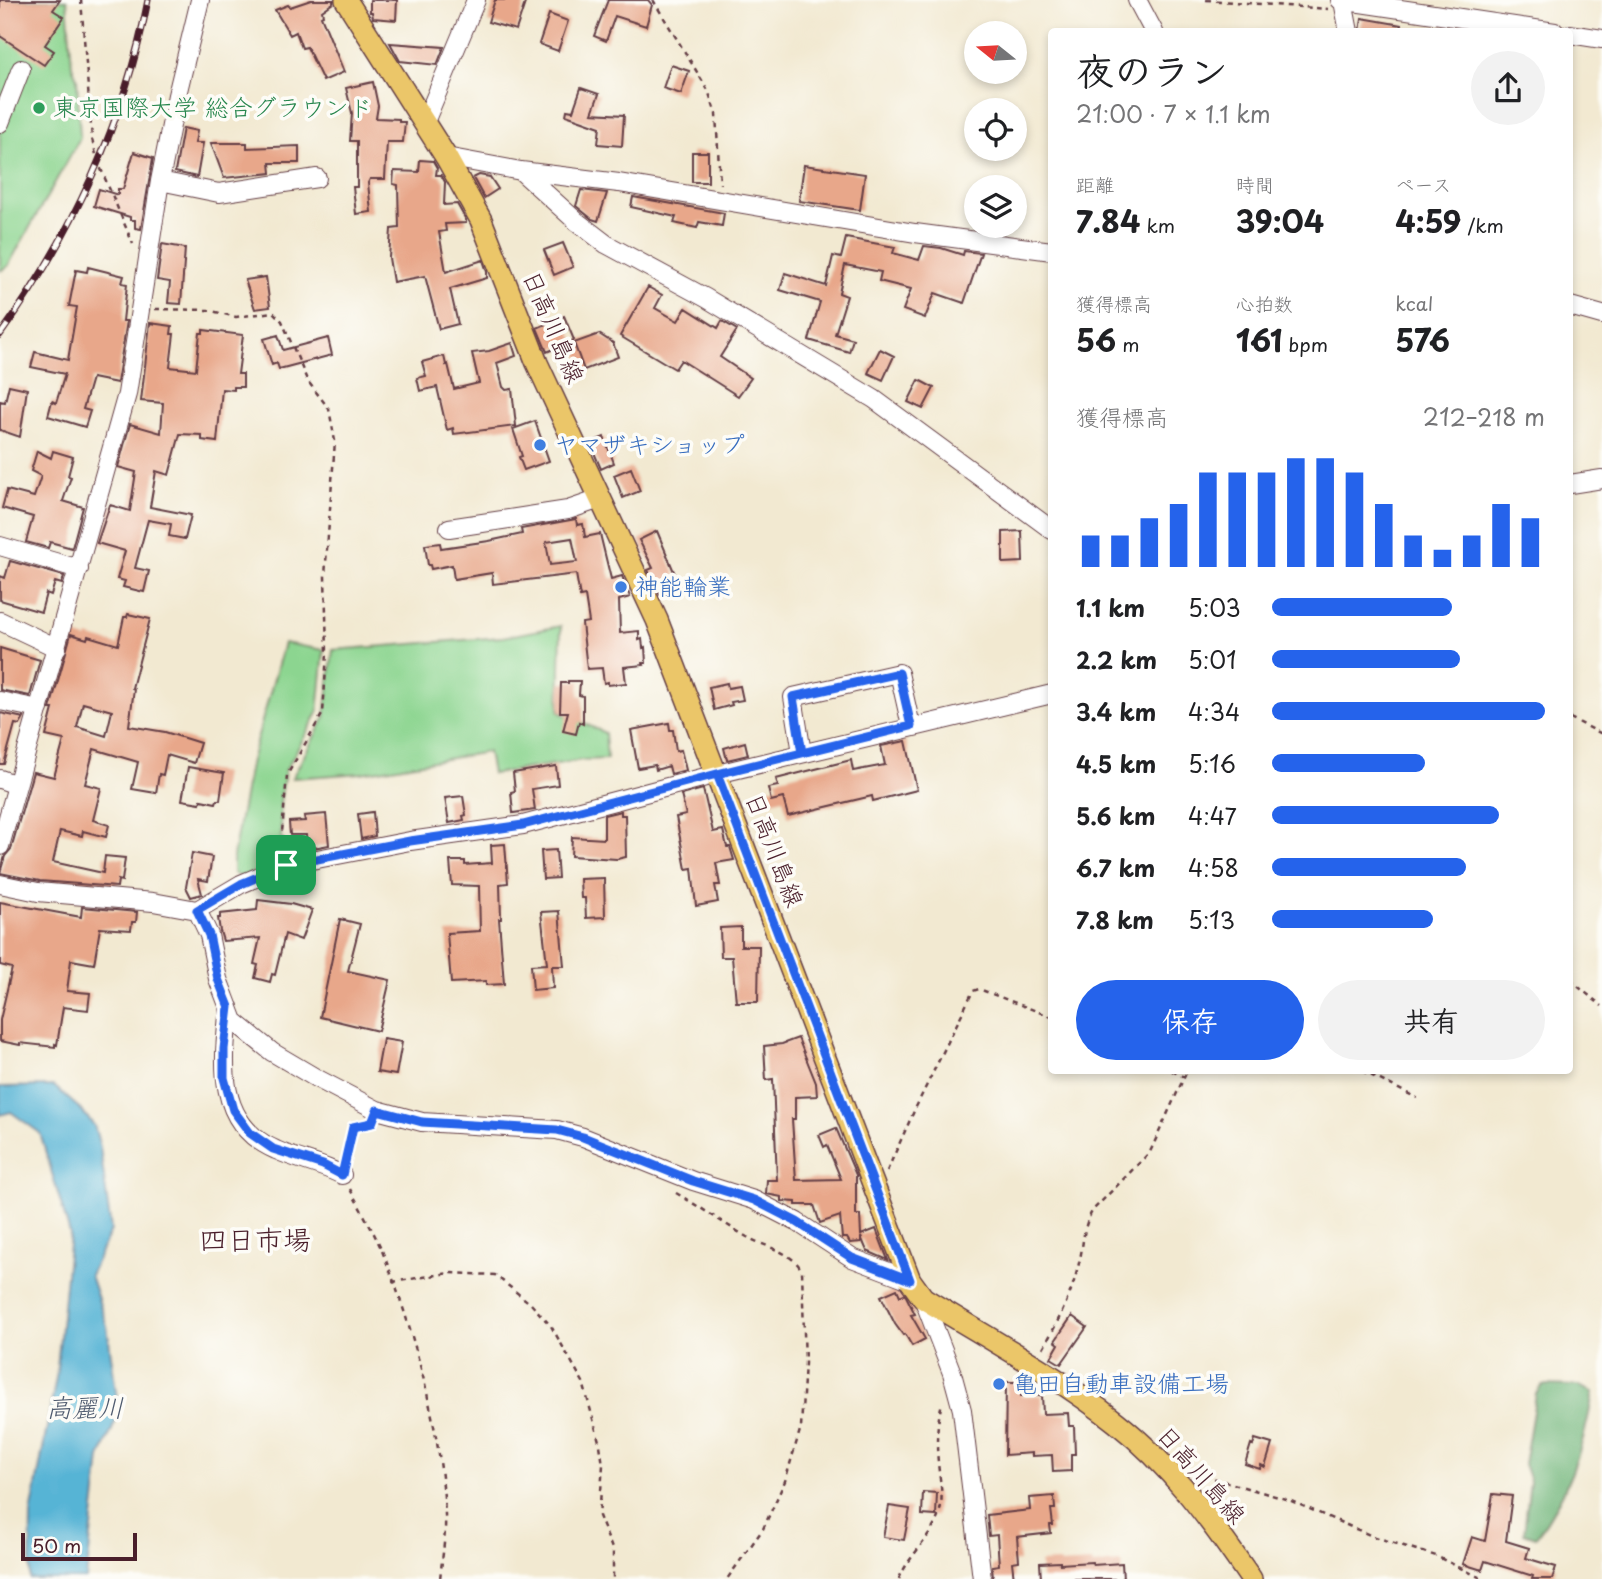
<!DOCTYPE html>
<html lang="ja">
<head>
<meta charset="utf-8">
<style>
	:root { --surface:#fff; --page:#f2f2f2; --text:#202124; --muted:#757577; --accent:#2563eb }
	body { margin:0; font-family:"Playpen Sans","Klee One",sans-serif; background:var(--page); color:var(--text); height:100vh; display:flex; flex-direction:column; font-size:26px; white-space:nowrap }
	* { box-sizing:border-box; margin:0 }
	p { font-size:23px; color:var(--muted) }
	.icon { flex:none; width:38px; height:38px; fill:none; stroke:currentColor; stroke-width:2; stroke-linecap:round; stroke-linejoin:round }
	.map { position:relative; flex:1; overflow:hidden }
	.drawer { position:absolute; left:1048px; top:28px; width:525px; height:1046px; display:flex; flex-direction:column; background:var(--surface); border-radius:7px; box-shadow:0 4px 10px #0003 }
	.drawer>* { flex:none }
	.needle { width:46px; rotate:288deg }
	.buttons { position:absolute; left:964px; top:21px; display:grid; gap:14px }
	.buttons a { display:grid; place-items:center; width:63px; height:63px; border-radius:50%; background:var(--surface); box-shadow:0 4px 10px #0003; font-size:35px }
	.scale { position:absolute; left:21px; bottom:18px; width:116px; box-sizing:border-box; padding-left:7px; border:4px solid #4a1f2b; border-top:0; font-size:19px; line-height:24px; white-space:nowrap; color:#4a1f2b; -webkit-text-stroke:5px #fdfcf7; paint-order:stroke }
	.pin { position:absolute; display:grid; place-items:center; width:60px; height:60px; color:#fff; margin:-30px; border-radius:14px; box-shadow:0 4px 10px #0006 }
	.round { display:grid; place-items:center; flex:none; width:74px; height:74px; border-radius:37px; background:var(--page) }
	.summary { display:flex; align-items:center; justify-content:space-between; height:119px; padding:0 28px }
	h1 { font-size:38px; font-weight:700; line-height:52px }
	.stats { display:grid; grid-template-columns:repeat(3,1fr); gap:10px; height:119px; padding:7px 28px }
	.stats div { display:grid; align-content:center }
	.stats b { font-size:30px; font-weight:700 }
	.stats small { font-size:19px; font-weight:400 }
	.stats p { font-size:19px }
	.chart { height:196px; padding:14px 28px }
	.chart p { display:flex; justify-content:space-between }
	.chart svg { width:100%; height:126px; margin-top:7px; stroke:var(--accent); stroke-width:6 }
	.primary-button { display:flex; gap:14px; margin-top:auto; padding:14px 28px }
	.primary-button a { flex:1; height:80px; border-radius:42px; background:var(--accent); color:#fff; font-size:28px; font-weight:700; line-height:80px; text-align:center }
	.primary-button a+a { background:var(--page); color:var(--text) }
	ul { padding:0 28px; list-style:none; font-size:23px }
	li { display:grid; grid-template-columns:112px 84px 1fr; align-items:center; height:52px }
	li i { height:18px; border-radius:9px; background:var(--accent) }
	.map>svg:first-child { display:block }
	.green { fill:#8cd590; stroke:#6b7a5e; stroke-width:2 }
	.forest { fill:#71b67a; stroke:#5e6a52; stroke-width:2 }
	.water { fill:#57b4d5; stroke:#506a80; stroke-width:2 }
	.building { fill:#e8a78a; fill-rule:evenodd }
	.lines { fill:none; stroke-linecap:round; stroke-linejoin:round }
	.minor-casing { stroke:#633d44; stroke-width:20 }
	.major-casing { stroke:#633d44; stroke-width:24 }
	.path { stroke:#633d44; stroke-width:2.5; stroke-dasharray:5 5; stroke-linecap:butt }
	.minor { stroke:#fff; stroke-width:18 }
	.major { stroke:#ebc669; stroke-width:21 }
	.rail-casing { stroke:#4a1f2b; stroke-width:7 }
	.rail { stroke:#fdfcf7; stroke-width:4.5; stroke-dasharray:13; stroke-linecap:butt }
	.route-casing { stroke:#fff; stroke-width:14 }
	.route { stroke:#2563eb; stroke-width:9 }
	.leisure-dot { fill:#2e9e5b; stroke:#fdfcf7; stroke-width:2.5 }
	.shop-dot { fill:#3f7fe0; stroke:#fdfcf7; stroke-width:2.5 }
	.labels { text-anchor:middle; stroke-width:7; stroke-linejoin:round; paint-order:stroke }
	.leisure-label { font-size:24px; fill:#27864d; stroke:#fdfcf7; text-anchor:start }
	.street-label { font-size:24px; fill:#4a1f2b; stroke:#fdfcf7 }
	.shop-label { font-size:24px; fill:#366cbe; stroke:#fdfcf7; text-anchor:start }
	.water-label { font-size:26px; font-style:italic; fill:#4f5b6f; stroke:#fdfcf7 }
	.quarter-label { font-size:28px; fill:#4a1f2b; stroke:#fdfcf7 }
</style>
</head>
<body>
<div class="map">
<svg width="1602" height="1579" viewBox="0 0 1602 1579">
	<rect width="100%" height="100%" fill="#fdfcf7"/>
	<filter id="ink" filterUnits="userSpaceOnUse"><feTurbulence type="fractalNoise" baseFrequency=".0143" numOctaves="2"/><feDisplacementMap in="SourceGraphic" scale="14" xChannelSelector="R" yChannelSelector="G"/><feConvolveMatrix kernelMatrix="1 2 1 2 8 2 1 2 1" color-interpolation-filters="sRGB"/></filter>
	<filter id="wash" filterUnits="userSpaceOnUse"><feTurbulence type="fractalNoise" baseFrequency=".00686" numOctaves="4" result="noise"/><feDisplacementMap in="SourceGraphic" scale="28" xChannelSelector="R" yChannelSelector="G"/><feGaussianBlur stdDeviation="1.57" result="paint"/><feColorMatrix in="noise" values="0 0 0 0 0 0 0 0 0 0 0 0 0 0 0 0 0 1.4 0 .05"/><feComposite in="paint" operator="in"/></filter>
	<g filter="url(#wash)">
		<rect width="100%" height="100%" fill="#f2e9d1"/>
		<path class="green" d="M0,0H67L72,66L77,78L80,138L8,266L0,271Z
			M561,626L559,712L605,733L607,759L582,760L492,774L488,752L361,773L292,778L325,717L333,650L503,637Z
			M284,643L324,650L318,713L285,771L280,803L282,859L242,878L233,873V856L250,764Z"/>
		<path class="forest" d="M1542,1385L1579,1386L1593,1392C1585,1443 1568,1495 1536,1537L1524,1533L1530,1481L1524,1464L1536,1394Z"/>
		<path class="water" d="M54,1086L79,1108L94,1125L100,1147L111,1230L90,1275L107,1326L119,1413L100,1458L86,1579H30L31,1514L56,1378L70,1234L40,1133L11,1112L0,1115V1087Z"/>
		<g id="blocks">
			<path class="building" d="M0,0H60L53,10L64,17L45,45L54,51L44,65L0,36Z
				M311,0H333V3L322,11L323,15L321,16L344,72L323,81L307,47L302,48L296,32L290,35L275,10L288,5L290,7Z
				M370,0H397L396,20L373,18L372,12H370Z
				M495,0H526L516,30L488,22Z
				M608,0H648L652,5L646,26L615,16L606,41L594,36Z
				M549,14L568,21L558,51L539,44Z
				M1362,18L1402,25V32H1360Z
				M390,43L444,47L437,65L400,61Z
				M671,65L689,71L681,94L663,88Z
				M373,82L378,106L376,118L399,119V122H405L403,142H387L385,179H370L368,183L371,212L356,214L353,187H357V141H350L352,113L346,88Z
				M581,88L599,94L592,113L624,115L622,146L598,144L600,127L566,115L567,110L573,111Z
				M183,128L197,131L195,143H203L197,177L175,172Z
				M211,143H247V148L299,146V163H270L271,173L224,178Z
				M134,152L153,158L141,229L135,228V220H130V217L94,206L99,189L118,195V189H123Z
				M692,152H708V182H692Z
				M420,160L433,161L437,168L436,175H441L445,182L444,205L457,204L466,220V223L445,224L446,231L439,232L446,272L483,260L487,272V278L450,289L458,324L439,329L425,276L393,282L389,258L391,229L399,228L398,185L393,184L394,171L419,172Z
				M804,165L865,174L860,210L799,201Z
				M479,175L490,177L498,189L484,198L473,178Z
				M581,190L607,193L598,221L592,219L576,206Z
				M633,197L724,213L722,226L699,222L697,228L674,223L676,217L631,207Z
				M846,238L895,247L893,253L919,260L924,246L941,248L963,255L964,251L981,253L964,303L935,293L925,318L903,310L911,289L879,281L881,272L845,265L839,293L847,296L835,334L853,339L849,352L809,340L820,302L780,290L785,273L826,286L833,256L841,258Z
				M563,243L573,267L554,275L544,250Z
				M162,244L185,248L181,304L168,303L170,282L157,280Z
				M88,267L124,276L122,283L127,284L123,321H127L117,383L92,378L83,409L90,411L85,427L48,416L52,401L56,403L65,374L31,367L35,352L68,360L77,307L69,306L76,270L87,272Z
				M266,277L270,307L255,309L245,280Z
				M648,287L662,295L655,308L678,321L686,308L718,328L722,321L737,330L720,357L751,378L738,396L681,360L675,369L620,336Z
				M564,316L574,340L547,352L537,328Z
				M150,323L172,326L171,334H174L170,367L196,370L200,333H203V330L243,335L238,374H243V387H234V390L222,389L217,442L202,440V435L180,434L169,475L156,471L150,507L191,515L185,539L169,536L171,524L148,520L135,568L149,571L144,592L123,587L125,581L117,579L125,551L97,543L110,505L130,511L136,472L118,467L130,424L161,433L163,403L141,401Z
				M599,334L613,343L618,357L584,370L574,343Z
				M278,335L283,350L328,338L332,355L279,369L277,363L272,365L264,339Z
				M512,343L516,356L497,363L503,387L506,390L512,389L516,426L454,434L453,428L447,430L437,387L420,391L417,378L426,376L422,362L444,356L446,365L448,364L454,389L479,383L472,353L489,351Z
				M880,349L894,356L883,380L868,373Z
				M919,380L934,388L923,409L908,402Z
				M9,385L27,389L20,437L0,430V401L5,402Z
				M535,421L549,461L524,470L519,457L522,456L513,429Z
				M604,437L614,463L601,469L590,443Z
				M37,451L51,458L53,451L73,457L68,476L71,477L63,501L83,507L72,548L50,542L48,548L26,542L33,517L2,508L7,490L34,497L41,476L31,471Z
				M631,468L640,491L623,498L614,475Z
				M576,519L577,525L583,524L585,537L600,534L611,579L622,576L630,597L619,600L620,633L639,631V640L642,639L643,648L645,647L646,663H643L644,665L624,667L626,683L608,685V682L604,683L602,668L587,669L582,623L589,622L585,596L580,597L576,574L493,584L492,573L454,579L452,565L431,569L430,565H428L425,545L440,543L441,548L489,541L522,534L521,529ZM572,538L577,562L550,565L546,542Z
				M657,531L680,586L660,595L648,570L653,568L639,540Z
				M1022,531L1023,562L1003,563V532Z
				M10,561L64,576L62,584L55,582L51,595L46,593L41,612L0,600V576L5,578Z
				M128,614L150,619L132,688L134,689L129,726L165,732L200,743L194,763L167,755L163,775L159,774L156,793L132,789L138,762L94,749L85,784L101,788L93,820L109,825L106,837L83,831L82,836L60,831L53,862L103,873L105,856L125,858L122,881L118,880L117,887L40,881L0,873L5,856L11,849L33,772L54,777L64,740L46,736L53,709H50L71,634L87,639L88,636L118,645L124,617H127ZM83,703L112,711L106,736L77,727Z
				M0,648L40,660L30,696L0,690Z
				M568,681H580L579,695L583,696V724L579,722L576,734L563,731L568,712H560L561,683H568Z
				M727,683L728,688L740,686L743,700L731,702L732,705L714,710L709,687Z
				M0,713L24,718L20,725L15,724L4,764H0Z
				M669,723L670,730H673L676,751L681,750L686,770L671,774L669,766L656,770L655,765L638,768L631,730Z
				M906,741L917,790L873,801L872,796L788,816L783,798L771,801L768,788L778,786L776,779L851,760L853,771L885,765L881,746Z
				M745,742L748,755L727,760L724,748Z
				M556,766L558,785L532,789L535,810L513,813L511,792L515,791L513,773Z
				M188,767L224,773L220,800H217L216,803L201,800L200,803L182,800Z
				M703,789L713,832L723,830L727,847H730L734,860L716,863L720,885H715L718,902L696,906L692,868L686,869L676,817L686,815L681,795Z
				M463,796L466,815L463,816L464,820L449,823L445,798Z
				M621,811V815H625L626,857L617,859L571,856L572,837L604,839V815Z
				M373,812L375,836L361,839L358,814Z
				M326,814L329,845L308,849L306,835H290L289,822L305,821L304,816Z
				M505,844L508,883L500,884L501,919H499L504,984L486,985V981L451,983L447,933L480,931L479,886L452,885L450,861H465V865L492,863L491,845Z
				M556,850L558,878L543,879L541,851Z
				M192,853L212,857L208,881L198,879L202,894L191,897L186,887Z
				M604,878L605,917L586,918L585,898H581L580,879Z
				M258,900L291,904L312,910L301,940L285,934L275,975L272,974L270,982L255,978L258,965L254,964L260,938L223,941L220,931L218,918H220V914L257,910Z
				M0,902L81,917L82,907L137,912L136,922H132L131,930L100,928L94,964L71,960L67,991L90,993L88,1010L63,1007L57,1045L55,1044V1047L20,1043V1045L0,1041V1020L12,968L0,965Z
				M559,911L564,966H552L553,988L533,990L531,965L547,964L541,912Z
				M340,919L360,924L348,971L390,980L378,1031L320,1017Z
				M741,927V946H759L758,1002H736L732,957H721L720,928Z
				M798,1038L816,1083L817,1096L795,1097V1119H792L796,1180L841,1179L827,1145L824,1147L819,1135L836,1128L856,1175V1215H860L861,1235L876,1229L888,1260L867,1251L861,1237V1242L850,1243L847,1238H842L840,1216L820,1223L814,1205H796V1202L782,1201V1197L766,1194L767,1180H777L773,1079L766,1080L764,1046L782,1044Z
				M383,1039L402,1042L396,1075L377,1072Z
				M897,1289L900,1296L904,1294L906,1296L915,1314L911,1315L925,1339L912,1346L905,1334L903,1335L895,1324L881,1296Z
				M1072,1316L1087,1327L1061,1364L1051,1358L1059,1344L1055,1341Z
				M1006,1382H1021V1396L1042,1395L1043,1414L1068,1413L1069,1426H1074L1075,1454H1071V1471L1053,1472L1052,1455L1032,1456V1453L1005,1455Z
				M1255,1439L1272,1444L1265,1467L1261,1465L1260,1469L1245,1464L1251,1444L1253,1445Z
				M923,1492L937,1493L936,1516L922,1515Z
				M1493,1494L1512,1496L1506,1541L1529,1548L1526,1558L1556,1567L1552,1579H1532L1533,1576L1485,1561L1482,1570L1463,1564L1472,1537L1485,1541Z
				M1054,1496L1055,1509H1051L1053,1525H1050L1051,1533L1017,1537L1019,1561L1012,1562L1014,1579H993L992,1566L999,1565L997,1535L989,1536L987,1515L1030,1510L1029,1498Z
				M889,1506L910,1509L904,1540L883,1537Z
				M1060,1562V1564L1092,1562L1093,1565L1122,1563L1123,1579H1041L1040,1563Z"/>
		</g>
	</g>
	<g filter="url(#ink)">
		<use href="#blocks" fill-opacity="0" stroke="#633d44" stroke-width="2"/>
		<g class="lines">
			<g class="minor-casing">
				<path id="minor" d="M1137,0L1154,32
					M1340,0L1555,32
					M1343,1L1349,32
					M1570,34L1602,39
					M425,122L476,0
					M0,123L21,69
					M446,157L521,171L619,183L915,233L1052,251
					M521,171L576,221L606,244L706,298L874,399L1052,530
					M160,181L219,193L317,178
					M1570,306L1602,315
					M1570,484L1602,479
					M449,528L568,510L600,499
					M0,546L79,569
					M0,621L57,648
					M0,701L39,709
					M802,753L793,697L899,673L911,726
					M0,779L17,785
					M0,846L127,394L160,181L177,95L200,0
					M0,884L38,892L153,902L197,910L209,935L218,979L234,1021L272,1052L316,1078L377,1110L422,1122L557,1130L583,1137L693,1181L754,1200L797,1222L852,1258L910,1280
					M197,910L241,884L286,865L410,841L523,825L717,774L1052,694
					M229,1007C223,1061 215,1124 276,1150C298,1160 321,1164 342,1175
					M923,1298L952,1373L962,1410L982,1579"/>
			</g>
			<g class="major-casing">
				<path id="major" d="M346,0L446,157L481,220L537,363L657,620L910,1280L923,1298C986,1337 1058,1376 1116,1422C1171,1465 1212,1522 1251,1579"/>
			</g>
			<path class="path" d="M81,0L92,139L98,162L133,244
				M653,0L708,90L716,114L720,184
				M1206,0L1328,9
				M155,309L208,310L236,317L273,312L282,321L307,380L329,409L335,441L325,576L327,653L323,713L287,775L282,832L284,848
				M1570,718L1602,734
				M1570,980L1602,1006
				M1172,1071L1184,1077
				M1362,1071L1417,1098
				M346,1160L353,1127L368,1124
				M887,1171L915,1109L973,991L979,989L1052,1017
				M350,1189C360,1208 371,1227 380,1246C412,1322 442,1433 445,1515C446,1536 442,1558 440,1579
				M676,1193C700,1207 723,1223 747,1237C765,1247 792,1251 802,1271L805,1363L801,1427L785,1481L763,1529L727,1579
				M392,1282L449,1273L495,1275L531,1304L551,1326L583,1382L600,1445L603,1465L599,1516L613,1551V1579
				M1043,1348C1059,1321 1072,1293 1079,1263C1084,1244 1082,1227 1093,1210L1150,1152L1187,1071
				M1195,1473L1289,1500L1372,1536L1436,1556L1483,1579
				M899,1579C910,1552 937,1535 941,1505C943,1490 939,1477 938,1462C936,1442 937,1422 942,1403"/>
			<use href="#minor" class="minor"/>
			<use href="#major" class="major"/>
			<g class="rail-casing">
				<path id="rail" d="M0,335C72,236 125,120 148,0"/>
			</g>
			<use href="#rail" class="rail"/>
		</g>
	</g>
	<g class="lines" filter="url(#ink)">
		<g class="route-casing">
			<path id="route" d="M286,865L241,884L197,910L209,935L218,979L229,1007L224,1049V1078L233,1110L250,1133L273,1149L323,1165L342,1175L353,1127L372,1123L377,1110L422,1122L557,1130L583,1137L693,1181L754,1200L797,1222L852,1258L910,1280L717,774L802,753L793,697L899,673L911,726L717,774L523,825L410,841L286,865"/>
		</g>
		<use href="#route" class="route"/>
	</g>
	<circle class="leisure-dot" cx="39" cy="108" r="7"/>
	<g class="shop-dot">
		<circle cx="540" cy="445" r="7"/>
		<circle cx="621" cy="587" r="7"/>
		<circle cx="999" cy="1384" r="7"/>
	</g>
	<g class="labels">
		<g class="leisure-label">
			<text x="53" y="116">東京国際大学 総合グラウンド</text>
		</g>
		<g class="street-label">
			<text transform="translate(553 327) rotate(67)" y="8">日高川島線</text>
			<text transform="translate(774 850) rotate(69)" y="8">日高川島線</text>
			<text transform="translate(1201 1475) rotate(49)" y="8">日高川島線</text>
		</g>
		<g class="shop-label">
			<text x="554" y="453">ヤマザキショップ</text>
			<text x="635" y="595">神能輪業</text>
			<text x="1013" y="1392">亀田自動車設備工場</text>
		</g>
		<g class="water-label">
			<text x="85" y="1417">高麗川</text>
		</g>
		<g class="quarter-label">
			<text x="255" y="1250">四日市場</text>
		</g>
	</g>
</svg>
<div class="buttons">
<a><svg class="needle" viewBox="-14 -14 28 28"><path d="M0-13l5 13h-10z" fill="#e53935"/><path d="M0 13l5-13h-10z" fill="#757577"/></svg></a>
<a><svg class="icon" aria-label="locate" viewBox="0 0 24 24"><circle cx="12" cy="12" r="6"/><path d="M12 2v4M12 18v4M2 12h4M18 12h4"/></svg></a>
<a><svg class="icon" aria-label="layers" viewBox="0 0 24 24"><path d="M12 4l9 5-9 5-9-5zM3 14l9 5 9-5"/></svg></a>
</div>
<div class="scale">50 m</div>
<div class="pin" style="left:286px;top:865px;background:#1e9e55"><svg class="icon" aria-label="arrive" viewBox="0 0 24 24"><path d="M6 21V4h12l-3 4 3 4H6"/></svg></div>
<section class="drawer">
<div class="summary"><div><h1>夜のラン</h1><p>21:00 · 7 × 1.1 km</p></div><a class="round"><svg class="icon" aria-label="share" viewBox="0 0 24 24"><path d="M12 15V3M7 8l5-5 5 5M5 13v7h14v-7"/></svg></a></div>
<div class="stats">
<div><p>距離</p><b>7.84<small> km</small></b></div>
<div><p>時間</p><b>39:04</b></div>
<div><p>ペース</p><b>4:59<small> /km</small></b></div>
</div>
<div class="stats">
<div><p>獲得標高</p><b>56<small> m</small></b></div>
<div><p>心拍数</p><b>161<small> bpm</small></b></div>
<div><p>kcal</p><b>576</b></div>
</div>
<div class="chart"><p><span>獲得標高</span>212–218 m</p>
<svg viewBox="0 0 160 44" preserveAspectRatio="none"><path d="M5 44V33M15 44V33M25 44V27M35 44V22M45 44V11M55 44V11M65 44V11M75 44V6M85 44V6M95 44V11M105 44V22M115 44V33M125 44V38M135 44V33M145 44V22M155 44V27"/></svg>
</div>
<ul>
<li><b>1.1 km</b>5:03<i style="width:66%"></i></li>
<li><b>2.2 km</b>5:01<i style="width:69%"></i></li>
<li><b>3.4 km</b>4:34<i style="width:100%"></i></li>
<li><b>4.5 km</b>5:16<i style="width:56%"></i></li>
<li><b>5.6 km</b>4:47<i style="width:83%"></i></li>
<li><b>6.7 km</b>4:58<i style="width:71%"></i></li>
<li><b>7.8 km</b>5:13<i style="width:59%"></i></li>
</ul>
<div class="primary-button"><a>保存</a><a>共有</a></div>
</section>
</div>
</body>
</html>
